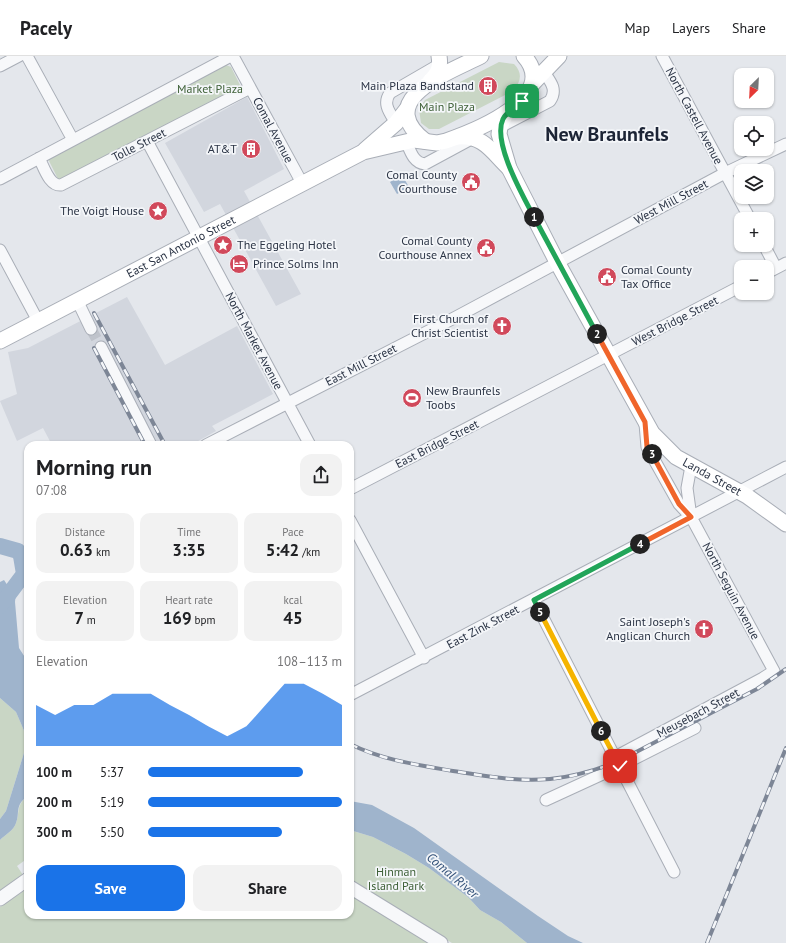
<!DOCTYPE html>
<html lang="en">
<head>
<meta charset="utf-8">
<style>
	:root { --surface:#fff; --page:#f2f2f2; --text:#202124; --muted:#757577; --line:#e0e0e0; --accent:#1a73e8 }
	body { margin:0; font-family:"PT Sans",sans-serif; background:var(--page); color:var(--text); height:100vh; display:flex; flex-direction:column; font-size:15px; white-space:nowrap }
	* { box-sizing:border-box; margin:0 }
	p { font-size:13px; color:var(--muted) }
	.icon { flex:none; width:22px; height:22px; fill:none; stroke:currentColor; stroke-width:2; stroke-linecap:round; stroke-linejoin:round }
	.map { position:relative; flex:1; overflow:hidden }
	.panel { position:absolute; left:24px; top:385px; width:330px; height:478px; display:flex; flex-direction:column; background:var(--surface); border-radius:12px; box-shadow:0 1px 3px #0004 }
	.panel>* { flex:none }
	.needle { width:26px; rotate:204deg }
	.fabs { position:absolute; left:734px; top:12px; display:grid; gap:8px }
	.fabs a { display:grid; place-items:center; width:40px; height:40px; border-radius:8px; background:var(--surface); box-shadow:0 1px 3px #0004; font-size:20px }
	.pin { position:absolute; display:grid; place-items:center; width:34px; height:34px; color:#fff; margin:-17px; border-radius:8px; box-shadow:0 2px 6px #0006 }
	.km { position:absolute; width:20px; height:20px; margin:-10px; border-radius:50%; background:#222; color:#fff; font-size:11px; line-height:20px; text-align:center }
	.round { display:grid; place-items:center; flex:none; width:42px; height:42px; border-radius:12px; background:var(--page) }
	.overview { display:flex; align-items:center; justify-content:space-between; height:68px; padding:0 12px }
	h1 { font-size:22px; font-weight:700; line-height:30px }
	.stats { display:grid; grid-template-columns:repeat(3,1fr); gap:6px; height:68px; padding:4px 12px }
	.stats div { display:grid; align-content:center; border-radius:10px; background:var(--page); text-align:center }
	.stats b { font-size:17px; font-weight:700 }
	.stats small { font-size:11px; font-weight:400 }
	.stats p { font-size:11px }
	.chart { height:112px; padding:8px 12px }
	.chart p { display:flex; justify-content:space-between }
	.chart svg { width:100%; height:72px; margin-top:4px; fill:var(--accent); opacity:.7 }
	.action { display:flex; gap:8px; margin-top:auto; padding:8px 12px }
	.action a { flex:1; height:46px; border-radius:12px; background:var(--accent); color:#fff; font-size:16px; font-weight:700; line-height:46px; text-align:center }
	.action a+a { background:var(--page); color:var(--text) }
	ul { padding:0 12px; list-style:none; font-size:13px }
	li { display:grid; grid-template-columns:64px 48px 1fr; align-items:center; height:30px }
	li i { height:10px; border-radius:5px; background:var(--accent) }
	header { display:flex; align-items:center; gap:24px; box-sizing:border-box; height:56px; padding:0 20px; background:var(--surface); border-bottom:1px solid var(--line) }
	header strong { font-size:19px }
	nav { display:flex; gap:22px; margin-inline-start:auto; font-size:14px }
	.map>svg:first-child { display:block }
	.built { fill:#d2d6de }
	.green { fill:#c9d6c5 }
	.water { fill:#9fb4cc }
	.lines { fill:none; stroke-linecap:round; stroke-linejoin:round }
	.river { stroke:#9fb4cc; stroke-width:16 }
	.minor-tunnel { stroke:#bfc3cb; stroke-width:11; stroke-dasharray:11 5.5; stroke-linecap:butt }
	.minor-casing { stroke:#a9aeb7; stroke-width:13 }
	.tertiary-casing { stroke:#a9aeb7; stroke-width:15 }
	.secondary-casing { stroke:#a9aeb7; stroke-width:17 }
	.minor { stroke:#f7f8fa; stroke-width:11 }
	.tertiary { stroke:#f7f8fa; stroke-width:13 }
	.secondary { stroke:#fff; stroke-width:15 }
	.rail-casing { stroke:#7d8696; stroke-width:4 }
	.rail { stroke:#f4f6f9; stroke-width:2.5; stroke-dasharray:8; stroke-linecap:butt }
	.split-1-casing { stroke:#fff; stroke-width:8 }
	.split-2-casing { stroke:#fff; stroke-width:8 }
	.split-3-casing { stroke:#fff; stroke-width:8 }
	.split-4-casing { stroke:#fff; stroke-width:8 }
	.split-5-casing { stroke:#fff; stroke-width:8 }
	.split-6-casing { stroke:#fff; stroke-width:8 }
	.split-7-casing { stroke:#fff; stroke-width:8 }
	.split-1 { stroke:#22a559; stroke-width:5 }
	.split-2 { stroke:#22a559; stroke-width:5 }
	.split-3 { stroke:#f0652b; stroke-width:5 }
	.split-4 { stroke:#f0652b; stroke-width:5 }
	.split-5 { stroke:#22a559; stroke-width:5 }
	.split-6 { stroke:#f5b400; stroke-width:5 }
	.split-7 { stroke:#f5b400; stroke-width:5 }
	.labels { text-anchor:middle; stroke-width:3.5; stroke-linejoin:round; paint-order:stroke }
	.poi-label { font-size:12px; fill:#2b3445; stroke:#f4f6f9; text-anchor:end }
	.park-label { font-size:12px; fill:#3f6138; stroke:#f4f6f9 }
	.street-label { font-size:12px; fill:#2b3445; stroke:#f4f6f9 }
	.water-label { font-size:13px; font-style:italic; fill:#34527a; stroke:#f4f6f9 }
	.town-label { font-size:20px; font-weight:bold; fill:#1d2536; stroke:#f4f6f9 }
</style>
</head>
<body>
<header>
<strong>Pacely</strong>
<nav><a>Map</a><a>Layers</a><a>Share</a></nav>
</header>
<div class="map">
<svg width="786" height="887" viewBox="0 0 786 887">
	<rect width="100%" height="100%" fill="#e4e7ec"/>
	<path class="built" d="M247,41L284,113L244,135L301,238L276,250L220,148L204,156L165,87Z
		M127,241L165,309L237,270L273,338L212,370L216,375L191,389H52L43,372L17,385L0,345L17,338L8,296L28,292Z"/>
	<path class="green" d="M499,6L514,8C523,17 521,26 513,35L439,73H429L421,67L419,53L425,44Z
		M226,9L231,11L241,31L59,124L58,123L49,105L50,101Z
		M0,642L16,656L28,684L6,755L0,763Z
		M25,742L28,743V802L17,810L23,819L0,835V784C5,779 14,774 16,767C20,757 16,751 25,742Z
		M350,774L373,781L406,798L429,812L468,841L480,854L501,866L527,887H452L350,826Z
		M28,832V859H350V839L430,887H0V851Z"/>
	<path class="water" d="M402,119L409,131L397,138L390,126Z
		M4,524L10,533L16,535L15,546L19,592L28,606V716L26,730L28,733V743L25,742C15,751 20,757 16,767C14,774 5,779 0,784V763L6,755L28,684L16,656L0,642V526Z
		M350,745L372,749L414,772L538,860L568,880L583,887H527L501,866L480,854L468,841L429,812L406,798L373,781L350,774Z"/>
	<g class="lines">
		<path class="river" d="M0,490L18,495L21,500L24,518L0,550"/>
		<path class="minor-tunnel" d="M91,273L101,291"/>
		<g class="minor-casing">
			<path id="minor" d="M27,0L73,84
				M233,0L302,127
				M662,0L750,163
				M0,10L19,0
				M396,67C390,57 382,48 390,37L440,8
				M500,71L550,45C558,33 550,25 543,15
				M147,85L310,389
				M406,85C410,94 413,107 425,108L475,81
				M39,102C44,111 49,130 61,129L250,32
				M0,123L231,0
				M764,189L776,212
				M0,194L38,265
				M767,217L786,207
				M77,244L91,273
				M101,291L151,389
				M206,389L456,261L725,117L786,88
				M691,410L687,432L691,461
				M350,433L741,230
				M350,464L424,602
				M534,544L674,816
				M350,639L786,411
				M615,701L763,622L774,615L691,461L679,448L647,391L645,368
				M546,744L620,710L695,672"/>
		</g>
		<g class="tertiary-casing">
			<path id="tertiary" d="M350,831L441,887
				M0,843L28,823"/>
		</g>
		<g class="secondary-casing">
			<g id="secondary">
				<path d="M430,25C438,17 441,12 439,0"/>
				<path d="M533,27L559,0"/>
				<path id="s1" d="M506,57L500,71L499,78L509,112L557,206L652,377L676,401L747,440L786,468"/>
				<path d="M458,81C484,79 492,96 509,112"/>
				<path d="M425,85C372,43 450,16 481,0"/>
				<path d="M365,94L396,67L407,53"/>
				<path id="s2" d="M0,285L363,96L414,84L437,87L446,85C475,75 561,41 524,0"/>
			</g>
		</g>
		<use href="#minor" class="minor"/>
		<use href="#tertiary" class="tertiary"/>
		<use href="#secondary" class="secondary"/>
		<g class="rail-casing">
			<path id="rail" d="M94,257L165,389
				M94,292L145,389
				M350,688C382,704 418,709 453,715C485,720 517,726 550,723C573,721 596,714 617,706L757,633L786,613
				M707,887L786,692"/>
		</g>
		<use href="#rail" class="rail"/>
	</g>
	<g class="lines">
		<g class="split-1-casing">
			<path id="split-1" d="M522,45C516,52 507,55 503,63C492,86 523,140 534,161"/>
		</g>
		<g class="split-2-casing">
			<path id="split-2" d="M534,161L597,278"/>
		</g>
		<g class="split-3-casing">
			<path id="split-3" d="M597,278L645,366L647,391L652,398"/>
		</g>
		<g class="split-4-casing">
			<path id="split-4" d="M640,488L691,461L679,448L652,398"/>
		</g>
		<g class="split-5-casing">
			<path id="split-5" d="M540,556L534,544L640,488"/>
		</g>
		<g class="split-6-casing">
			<path id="split-6" d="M540,556L601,675"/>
		</g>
		<g class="split-7-casing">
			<path id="split-7" d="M601,675L620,710"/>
		</g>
		<use href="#split-1" class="split-1"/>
		<use href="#split-2" class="split-2"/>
		<use href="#split-3" class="split-3"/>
		<use href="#split-4" class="split-4"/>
		<use href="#split-5" class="split-5"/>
		<use href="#split-6" class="split-6"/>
		<use href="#split-7" class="split-7"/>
	</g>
	<defs>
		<g id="building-disc" transform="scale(1)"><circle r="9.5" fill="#d1495b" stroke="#f4f6f9"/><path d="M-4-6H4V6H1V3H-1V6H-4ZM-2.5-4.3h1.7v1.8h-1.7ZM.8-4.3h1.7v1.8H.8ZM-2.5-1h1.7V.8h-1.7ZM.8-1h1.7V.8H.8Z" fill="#fff"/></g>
		<g id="civic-disc" transform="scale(1)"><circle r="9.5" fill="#d1495b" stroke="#f4f6f9"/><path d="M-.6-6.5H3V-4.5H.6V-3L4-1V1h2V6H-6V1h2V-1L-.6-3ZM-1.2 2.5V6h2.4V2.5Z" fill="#fff"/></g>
		<g id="sight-disc" transform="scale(1)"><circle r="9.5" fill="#d1495b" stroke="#f4f6f9"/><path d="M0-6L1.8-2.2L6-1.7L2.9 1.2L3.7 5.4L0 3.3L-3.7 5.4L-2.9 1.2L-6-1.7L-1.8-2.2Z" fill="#fff"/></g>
		<g id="hotel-disc" transform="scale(1)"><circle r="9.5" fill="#d1495b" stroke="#f4f6f9"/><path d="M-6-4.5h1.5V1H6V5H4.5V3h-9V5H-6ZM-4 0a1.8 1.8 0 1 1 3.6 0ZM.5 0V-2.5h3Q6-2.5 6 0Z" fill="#fff"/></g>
		<g id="church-disc" transform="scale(1)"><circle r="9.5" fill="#d1495b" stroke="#f4f6f9"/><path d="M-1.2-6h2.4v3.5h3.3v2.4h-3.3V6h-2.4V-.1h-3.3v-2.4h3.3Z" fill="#fff"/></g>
		<g id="stadium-disc" transform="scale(1)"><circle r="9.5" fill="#d1495b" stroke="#f4f6f9"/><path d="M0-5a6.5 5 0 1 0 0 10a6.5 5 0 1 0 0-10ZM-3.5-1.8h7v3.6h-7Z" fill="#fff"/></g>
	</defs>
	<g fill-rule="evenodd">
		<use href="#building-disc" x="488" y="30"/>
		<use href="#building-disc" x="251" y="93"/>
		<use href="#civic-disc" x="471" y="126"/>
		<use href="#sight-disc" x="158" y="155"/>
		<use href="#sight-disc" x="223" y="189"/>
		<use href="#civic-disc" x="486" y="192"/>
		<use href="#hotel-disc" x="239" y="208"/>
		<use href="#civic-disc" x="607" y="221"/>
		<use href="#church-disc" x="502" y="270"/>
		<use href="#stadium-disc" x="412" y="342"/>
		<use href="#church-disc" x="704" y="573"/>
	</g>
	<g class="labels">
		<g class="poi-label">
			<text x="474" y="34">Main Plaza Bandstand</text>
			<text x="237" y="97">AT&amp;T</text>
			<text x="457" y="123">Comal County<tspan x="457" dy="14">Courthouse</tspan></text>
			<text x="144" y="159">The Voigt House</text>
			<text x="472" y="189">Comal County<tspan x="472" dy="14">Courthouse Annex</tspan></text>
			<text x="237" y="193" text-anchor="start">The Eggeling Hotel</text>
			<text x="253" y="212" text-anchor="start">Prince Solms Inn</text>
			<text x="621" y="218" text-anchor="start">Comal County<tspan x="621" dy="14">Tax Office</tspan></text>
			<text x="488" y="267">First Church of<tspan x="488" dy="14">Christ Scientist</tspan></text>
			<text x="426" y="339" text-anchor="start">New Braunfels<tspan x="426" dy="14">Toobs</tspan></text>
			<text x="690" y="570">Saint Joseph's<tspan x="690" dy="14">Anglican Church</tspan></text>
		</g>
		<g class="park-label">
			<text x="210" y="37">Market Plaza</text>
			<text x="447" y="55">Main Plaza</text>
			<text x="396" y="820">Hinman<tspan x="396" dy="14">Island Park</tspan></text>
		</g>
		<g class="street-label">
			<text transform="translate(694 60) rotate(62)" y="4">North Castell Avenue</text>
			<text transform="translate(273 74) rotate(62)" y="4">Comal Avenue</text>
			<text transform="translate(139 89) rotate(-27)" y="4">Tolle Street</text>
			<text transform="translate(671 146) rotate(-28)" y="4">West Mill Street</text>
			<text dy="4" stroke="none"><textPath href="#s2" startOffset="204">East San Antonio Street</textPath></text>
			<text transform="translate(675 265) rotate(-27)" y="4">West Bridge Street</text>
			<text transform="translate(254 285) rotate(62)" y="4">North Market Avenue</text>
			<text transform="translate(361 309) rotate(-27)" y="4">East Mill Street</text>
			<text transform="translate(437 388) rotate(-27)" y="4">East Bridge Street</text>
			<text dy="4" stroke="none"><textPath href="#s1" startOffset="434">Landa Street</textPath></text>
			<text transform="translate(731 535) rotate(62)" y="4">North Seguin Avenue</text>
			<text transform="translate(483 571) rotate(-28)" y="4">East Zink Street</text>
			<text transform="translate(698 657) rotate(-28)" y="4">Meusebach Street</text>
		</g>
		<g class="water-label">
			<text transform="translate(453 819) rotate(40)" y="5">Comal River</text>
		</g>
		<g class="town-label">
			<text x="607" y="85">New Braunfels</text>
		</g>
	</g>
</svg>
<div class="fabs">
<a><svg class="needle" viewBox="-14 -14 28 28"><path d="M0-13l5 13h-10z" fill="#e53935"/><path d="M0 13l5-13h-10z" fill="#757577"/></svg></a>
<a><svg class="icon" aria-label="locate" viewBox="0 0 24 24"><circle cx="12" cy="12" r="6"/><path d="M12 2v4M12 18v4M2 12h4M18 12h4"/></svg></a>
<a><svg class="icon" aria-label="layers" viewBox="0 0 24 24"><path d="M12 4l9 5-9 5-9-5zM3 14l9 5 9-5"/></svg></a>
<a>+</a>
<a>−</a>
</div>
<div class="pin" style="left:522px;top:45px;background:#1e9e55"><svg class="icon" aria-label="arrive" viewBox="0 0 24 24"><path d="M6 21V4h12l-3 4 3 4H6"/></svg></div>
<div class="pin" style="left:620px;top:710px;background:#d93025"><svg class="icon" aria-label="check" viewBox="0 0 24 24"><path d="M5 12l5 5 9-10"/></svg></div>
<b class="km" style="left:534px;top:161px">1</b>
<b class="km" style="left:597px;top:278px">2</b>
<b class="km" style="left:652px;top:398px">3</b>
<b class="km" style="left:640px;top:488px">4</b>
<b class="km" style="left:540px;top:556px">5</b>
<b class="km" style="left:601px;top:675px">6</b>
<section class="panel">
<div class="overview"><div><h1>Morning run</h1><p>07:08</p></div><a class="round"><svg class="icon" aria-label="share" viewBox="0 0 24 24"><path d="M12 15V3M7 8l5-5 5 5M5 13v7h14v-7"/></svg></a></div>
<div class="stats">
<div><p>Distance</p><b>0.63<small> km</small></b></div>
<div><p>Time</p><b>3:35</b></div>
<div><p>Pace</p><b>5:42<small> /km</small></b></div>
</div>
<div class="stats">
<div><p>Elevation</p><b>7<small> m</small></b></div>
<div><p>Heart rate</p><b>169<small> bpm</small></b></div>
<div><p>kcal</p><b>45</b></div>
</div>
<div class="chart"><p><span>Elevation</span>108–113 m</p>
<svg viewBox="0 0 160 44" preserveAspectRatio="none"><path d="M0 44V19L10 25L20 19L30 19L40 12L50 12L60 12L70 19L80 25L90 32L100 38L110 32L120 19L130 6L140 6L150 12L160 19V44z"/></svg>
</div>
<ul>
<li><b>100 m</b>5:37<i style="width:80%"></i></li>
<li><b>200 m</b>5:19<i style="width:100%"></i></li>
<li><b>300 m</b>5:50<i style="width:69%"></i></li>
</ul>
<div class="action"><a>Save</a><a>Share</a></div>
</section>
</div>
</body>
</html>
